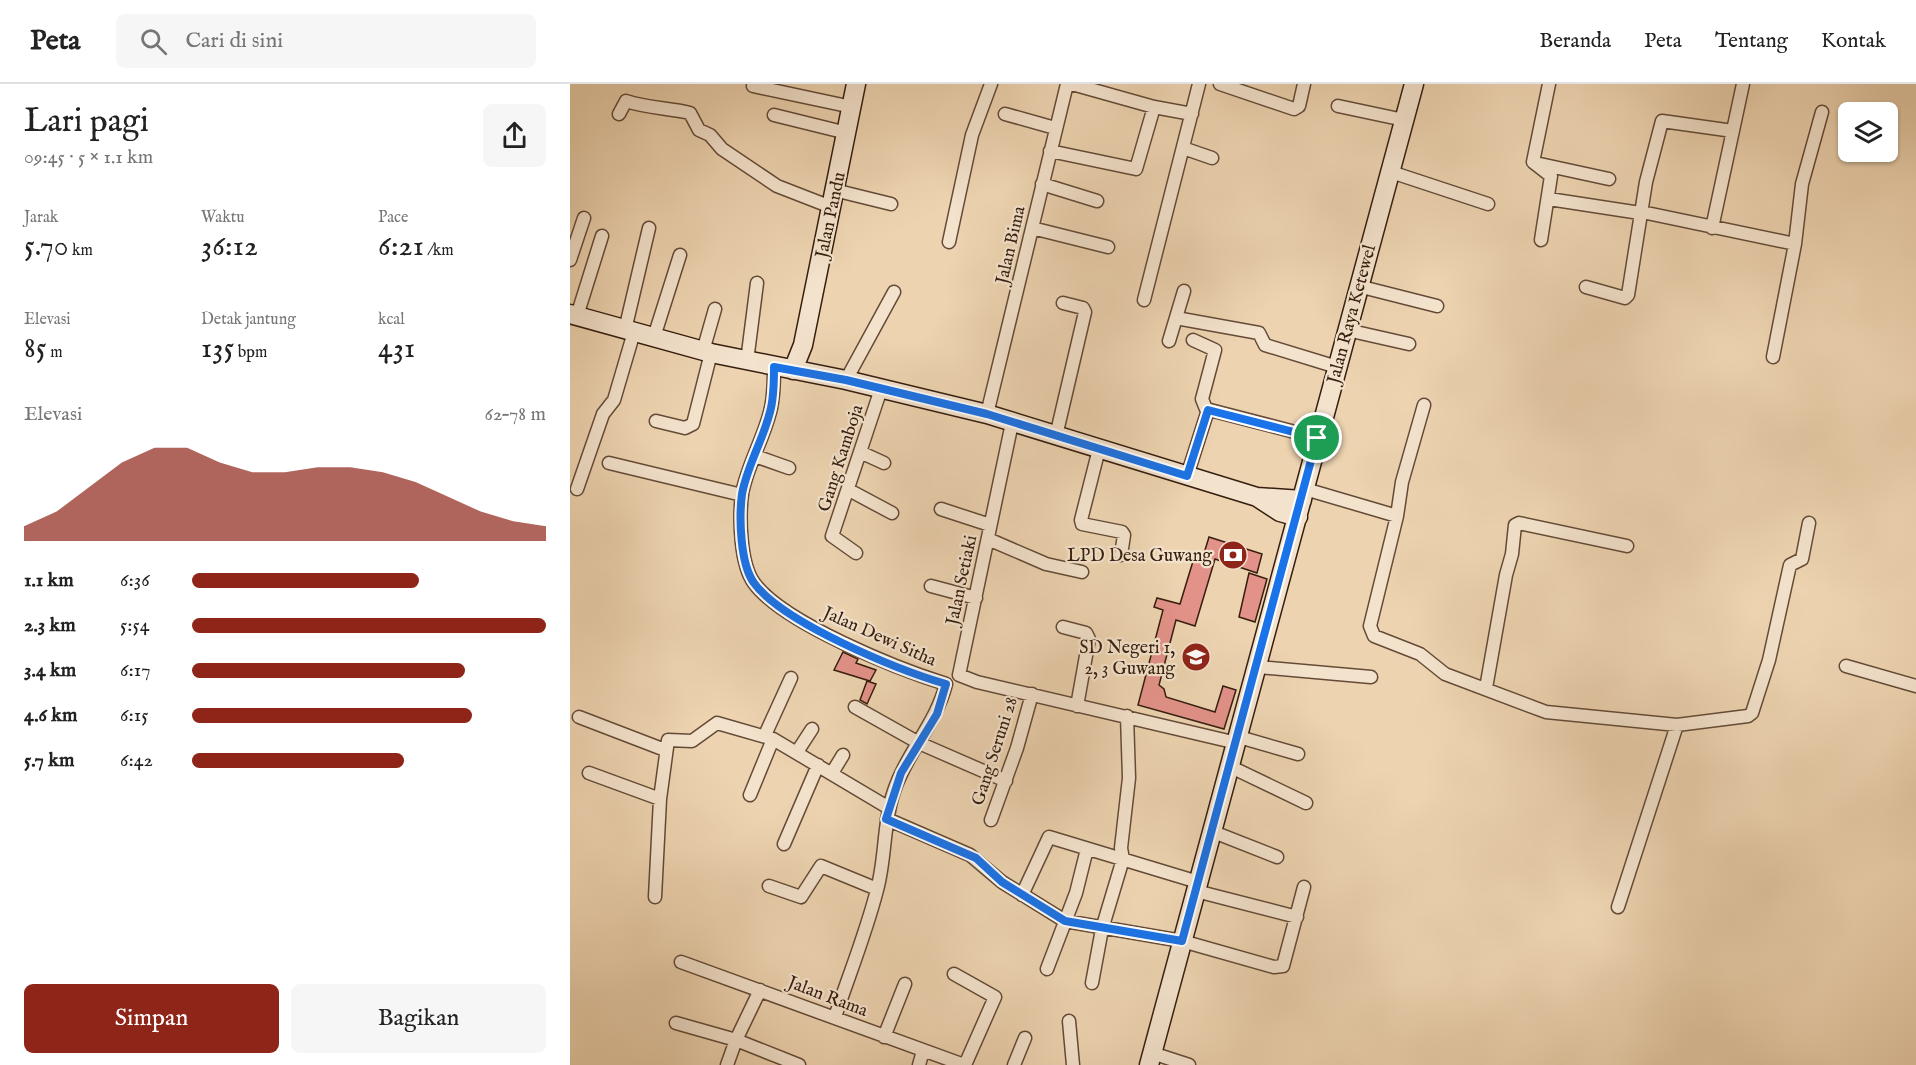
<!DOCTYPE html>
<html lang="id">
<head>
<meta charset="utf-8">
<style>
	:root { --surface:#fff; --page:#f6f6f6; --text:#222; --muted:#767676; --line:#e0e0e0; --accent:#8f2418 }
	body { margin:0; font-family:"IM FELL English",serif; background:var(--page); color:var(--text); height:100vh; display:flex; flex-direction:column; font-size:22px; white-space:nowrap }
	* { box-sizing:border-box; margin:0 }
	p { font-size:20px; color:var(--muted) }
	.icon { flex:none; width:33px; height:33px; fill:none; stroke:currentColor; stroke-width:2; stroke-linecap:round; stroke-linejoin:round }
	.map { position:relative; flex:1; overflow:hidden }
	.details { display:flex; flex-direction:column; background:var(--surface); width:570px }
	.details>* { flex:none }
	.tools { position:absolute; left:1268px; top:18px; display:grid; gap:12px }
	.tools a { display:grid; place-items:center; width:60px; height:60px; border-radius:9px; background:var(--surface); box-shadow:0 2px 4px #0004; font-size:30px }
	.pin { position:absolute; display:grid; place-items:center; width:51px; height:51px; color:#fff; margin:-26px; border:3px solid #fff; border-radius:50%; box-shadow:0 2px 6px #0007 }
	.round { display:grid; place-items:center; flex:none; width:63px; height:63px; border-radius:9px; background:var(--page) }
	.headline { display:flex; align-items:center; justify-content:space-between; height:102px; padding:0 24px }
	h1 { font-size:33px; font-weight:600; line-height:45px }
	.stats { display:grid; grid-template-columns:repeat(3,1fr); gap:9px; height:102px; padding:6px 24px }
	.stats div { display:grid; align-content:center }
	.stats b { font-size:30px; font-weight:600 }
	.stats small { font-size:16px; font-weight:400 }
	.stats p { font-size:16px }
	.chart { height:168px; padding:12px 24px }
	.chart p { display:flex; justify-content:space-between }
	.chart svg { width:100%; height:108px; margin-top:6px; fill:var(--accent); opacity:.7 }
	.button { display:flex; gap:12px; margin-top:auto; padding:12px 24px }
	.button a { flex:1; height:69px; border-radius:9px; background:var(--accent); color:#fff; font-size:24px; font-weight:600; line-height:69px; text-align:center }
	.button a+a { background:var(--page); color:var(--text) }
	ul { padding:0 24px; list-style:none; font-size:20px }
	li { display:grid; grid-template-columns:96px 72px 1fr; align-items:center; height:45px }
	li i { height:15px; border-radius:8px; background:var(--accent) }
	header { display:flex; align-items:center; gap:36px; box-sizing:border-box; height:84px; padding:0 30px; background:var(--surface); border-bottom:2px solid var(--line) }
	header strong { font-size:28px }
	nav { display:flex; gap:33px; margin-inline-start:auto; font-size:21px }
	.search { width:420px; height:54px; background:var(--page); display:flex; align-items:center; gap:15px; box-sizing:border-box; padding:0 21px; border-radius:9px; color:var(--muted); font-size:22px }
	main { display:flex; flex:1; min-height:0 }
	.map>svg:first-child { display:block }
	.building { fill:#e39289; stroke:#361e0f; stroke-width:1.5 }
	.lines { fill:none; stroke-linecap:round; stroke-linejoin:round }
	.street-casing { stroke:#644b37; stroke-width:15 }
	.secondary-casing { stroke:#361e0f; stroke-width:21 }
	.street { stroke:#f3e2cc; stroke-width:12 }
	.secondary { stroke:#f3e2cc; stroke-width:18 }
	.route-casing { stroke:#fff; stroke-width:12 }
	.route { stroke:#1a73e8; stroke-width:8 }
	.labels { text-anchor:middle; stroke-width:4.5; stroke-linejoin:round; paint-order:stroke }
	.street-label { font-size:18px; fill:#361e0f; stroke:#f3e2cc }
	.poi-label { font-size:18px; fill:#361e0f; stroke:#f3e2cc; text-anchor:end }
</style>
</head>
<body>
<header>
<strong>Peta</strong>
<div class="search"><svg class="icon" aria-label="search" viewBox="0 0 24 24"><circle cx="10" cy="10" r="6"/><path d="M15 15l6 6"/></svg>Cari di sini</div>
<nav><a>Beranda</a><a>Peta</a><a>Tentang</a><a>Kontak</a></nav>
</header>
<main>
<section class="details">
<div class="headline"><div><h1>Lari pagi</h1><p>09:45 · 5 × 1.1 km</p></div><a class="round"><svg class="icon" aria-label="share" viewBox="0 0 24 24"><path d="M12 15V3M7 8l5-5 5 5M5 13v7h14v-7"/></svg></a></div>
<div class="stats">
<div><p>Jarak</p><b>5.70<small> km</small></b></div>
<div><p>Waktu</p><b>36:12</b></div>
<div><p>Pace</p><b>6:21<small> /km</small></b></div>
</div>
<div class="stats">
<div><p>Elevasi</p><b>85<small> m</small></b></div>
<div><p>Detak jantung</p><b>135<small> bpm</small></b></div>
<div><p>kcal</p><b>431</b></div>
</div>
<div class="chart"><p><span>Elevasi</span>62–78 m</p>
<svg viewBox="0 0 160 44" preserveAspectRatio="none"><path d="M0 44V38L10 32L20 22L30 12L40 6L50 6L60 12L70 16L80 16L90 14L100 14L110 16L120 20L130 26L140 32L150 36L160 38V44z"/></svg>
</div>
<ul>
<li><b>1.1 km</b>6:36<i style="width:64%"></i></li>
<li><b>2.3 km</b>5:54<i style="width:100%"></i></li>
<li><b>3.4 km</b>6:17<i style="width:77%"></i></li>
<li><b>4.6 km</b>6:15<i style="width:79%"></i></li>
<li><b>5.7 km</b>6:42<i style="width:60%"></i></li>
</ul>
<div class="button"><a>Simpan</a><a>Bagikan</a></div>
</section>
<div class="map">
<svg width="1346" height="981" viewBox="0 0 1346 981">
	<rect width="100%" height="100%" fill="#edd3b0"/>
	<filter id="stains"><feTurbulence type="fractalNoise" baseFrequency=".00333" numOctaves="4"/><feColorMatrix values="0 0 0 0 .2 0 0 0 0 .09 0 0 0 0 .02 0 0 0 .5 -.17"/></filter>
	<radialGradient id="worn" r=".72"><stop offset=".6" stop-color="#630" stop-opacity="0"/><stop offset="1" stop-color="#630" stop-opacity=".3"/></radialGradient>
	<path class="building" d="M639,453L692,470L687,489L645,475L625,542L606,536L589,601L594,605L596,613L645,628L653,602L666,606L654,645L568,621L593,526L584,523L587,514L610,520L624,474L632,476Z
		M679,489L697,495L685,538L669,533Z
		M273,568L288,575L286,579L306,586L300,597L264,586Z
		M297,597L306,600L297,620L290,616Z"/>
	<g class="lines">
		<g class="street-casing">
			<path id="street" d="M502,0L584,23L622,30
				M650,0L724,25L729,22L734,0
				M183,2L282,23
				M768,22L834,36
				M49,30L56,17C77,24 98,24 120,29L129,46L140,51L152,65L207,102L261,123
				M435,30L485,44
				M204,31L277,49
				M613,64L642,74
				M480,67L566,85L584,23
				M970,80L1039,95
				M818,87L918,120
				M472,100L527,117
				M264,106L321,120
				M979,115L1070,129
				M1072,128L1225,160
				M462,144L538,163
				M1142,144L1173,0
				M971,156L981,92L963,78L979,0
				M379,158L402,51L421,0
				M0,176L14,134
				M788,202L867,222
				M1016,203L1055,214L1058,211L1076,98L1092,37L1163,47
				M574,216L629,0
				M7,232L32,152
				M606,234L689,249L695,261L767,283
				M55,246L79,144
				M777,246L839,260
				M84,253L110,171
				M623,256L645,266L632,315L636,325L748,354
				M599,257L614,207
				M133,267L145,225
				M1203,273L1225,160L1232,100L1252,28
				M177,277L187,199
				M204,283C204,298 204,314 200,328C193,356 177,382 172,410C169,433 170,480 184,499C213,539 328,585 376,600
				M276,296L324,208
				M854,321L832,398L827,432L800,542L804,552L850,570L875,590L976,628L1107,641L1178,632L1182,629L1199,576L1220,481L1232,475L1239,439
				M417,330L497,0
				M86,337L115,344L123,340L141,269
				M486,352L515,228L513,224L493,219
				M529,365L511,436L512,440L552,448L554,451L551,471
				M290,368L314,379
				M185,372L219,384
				M39,379L172,411
				M617,392L638,326
				M7,405L33,330L44,316L64,248
				M735,405L827,432
				M279,406L322,429
				M371,425L420,441
				M418,455L476,480L512,488
				M286,469L262,452L311,305
				M361,502L406,514
				M493,543L516,549L519,555L507,622
				M1276,582L1346,602
				M688,583L801,593
				M389,591L407,598L667,659
				M389,591L442,339
				M916,604L936,491L942,470L945,441L949,439L1057,462
				M285,623L349,659L436,697
				M9,633L95,666
				M195,651L221,594
				M669,653L728,670
				M227,668L242,645
				M659,682L736,719
				M19,689L90,715
				M262,689L273,671
				M180,711L203,655
				M317,735L400,771L432,798L495,837L612,857L704,883L713,882L734,803
				M421,736L447,664L462,610
				M641,747L707,773
				M214,760L248,681
				M199,802L231,813L251,782L307,805
				M626,807L727,833
				M452,811L479,753L628,798
				M85,813L90,715L98,656L122,657L147,639L203,655L319,724
				M1048,823L1107,641
				M111,878L394,981
				M477,885L506,809L517,765
				M384,890L425,913L395,981
				M522,899L532,845L553,775L551,764L559,694L557,632
				M265,933C279,891 296,849 307,806C316,773 313,739 324,707C337,668 366,640 376,600
				M499,937L503,981
				M106,939L166,956L229,981
				M314,953L335,900
				M582,969L619,981
				M157,981L166,956L190,906
				M349,981L353,967
				M444,981L455,954"/>
		</g>
		<g class="secondary-casing">
			<path id="secondary" d="M0,230L141,269L276,296L417,330L687,413L732,416
				M223,286L233,261L286,0
				M687,413L710,428L728,433
				M579,981L844,0"/>
		</g>
		<use href="#street" class="street"/>
		<use href="#secondary" class="secondary"/>
	</g>
	<g class="lines">
		<g class="route-casing">
			<path id="route" d="M204,283L276,296L417,330L617,392L638,326L747,354L612,857L495,837L432,798L406,774L316,735L331,689L367,630L376,600C328,586 213,539 184,499C170,480 169,433 172,410C177,382 193,356 200,328C204,314 204,298 204,283Z"/>
		</g>
		<use href="#route" class="route"/>
	</g>
	<defs>
		<g id="bank-disc" transform="scale(1.5)"><circle r="9.5" fill="#8f2418" stroke="#f3e2cc"/><path d="M-6-4H6V4H-6ZM0-2.3a2.3 2.3 0 1 0 0 4.6a2.3 2.3 0 1 0 0-4.6Z" fill="#fff"/></g>
		<g id="school-disc" transform="scale(1.5)"><circle r="9.5" fill="#8f2418" stroke="#f3e2cc"/><path d="M0-5L7-2L0 1L-7-2ZM-4 1L0 2.5L4 1V4Q0 6-4 4Z" fill="#fff"/></g>
	</defs>
	<g fill-rule="evenodd">
		<use href="#bank-disc" x="663" y="471"/>
		<use href="#school-disc" x="626" y="573"/>
	</g>
	<g class="labels">
		<g class="street-label">
			<text transform="translate(260 131) rotate(-78)" y="6">Jalan Pandu</text>
			<text transform="translate(440 161) rotate(-77)" y="6">Jalan Bima</text>
			<text transform="translate(781 230) rotate(-75)" y="6">Jalan Raya Ketewel</text>
			<text transform="translate(270 374) rotate(-72)" y="6">Gang Kamboja</text>
			<text transform="translate(391 496) rotate(-78)" y="6">Jalan Setiaki</text>
			<text transform="translate(310 552) rotate(24)" y="6">Jalan Dewi Sitha</text>
			<text transform="translate(424 667) rotate(-72)" y="6">Gang Seruni 28</text>
			<text transform="translate(258 912) rotate(21)" y="6">Jalan Rama</text>
		</g>
		<g class="poi-label">
			<text x="642" y="477">LPD Desa Guwang</text>
			<text x="605" y="569">SD Negeri 1,<tspan x="605" dy="21">2, 3 Guwang</tspan></text>
		</g>
	</g>
	<rect width="100%" height="100%" filter="url(#stains)"/>
	<rect width="100%" height="100%" fill="url(#worn)"/>
</svg>
<div class="tools">
<a><svg class="icon" aria-label="layers" viewBox="0 0 24 24"><path d="M12 4l9 5-9 5-9-5zM3 14l9 5 9-5"/></svg></a>
</div>
<div class="pin" style="left:747px;top:354px;background:#1e9e55"><svg class="icon" aria-label="arrive" viewBox="0 0 24 24"><path d="M6 21V4h12l-3 4 3 4H6"/></svg></div>
</div>
</main>
</body>
</html>
